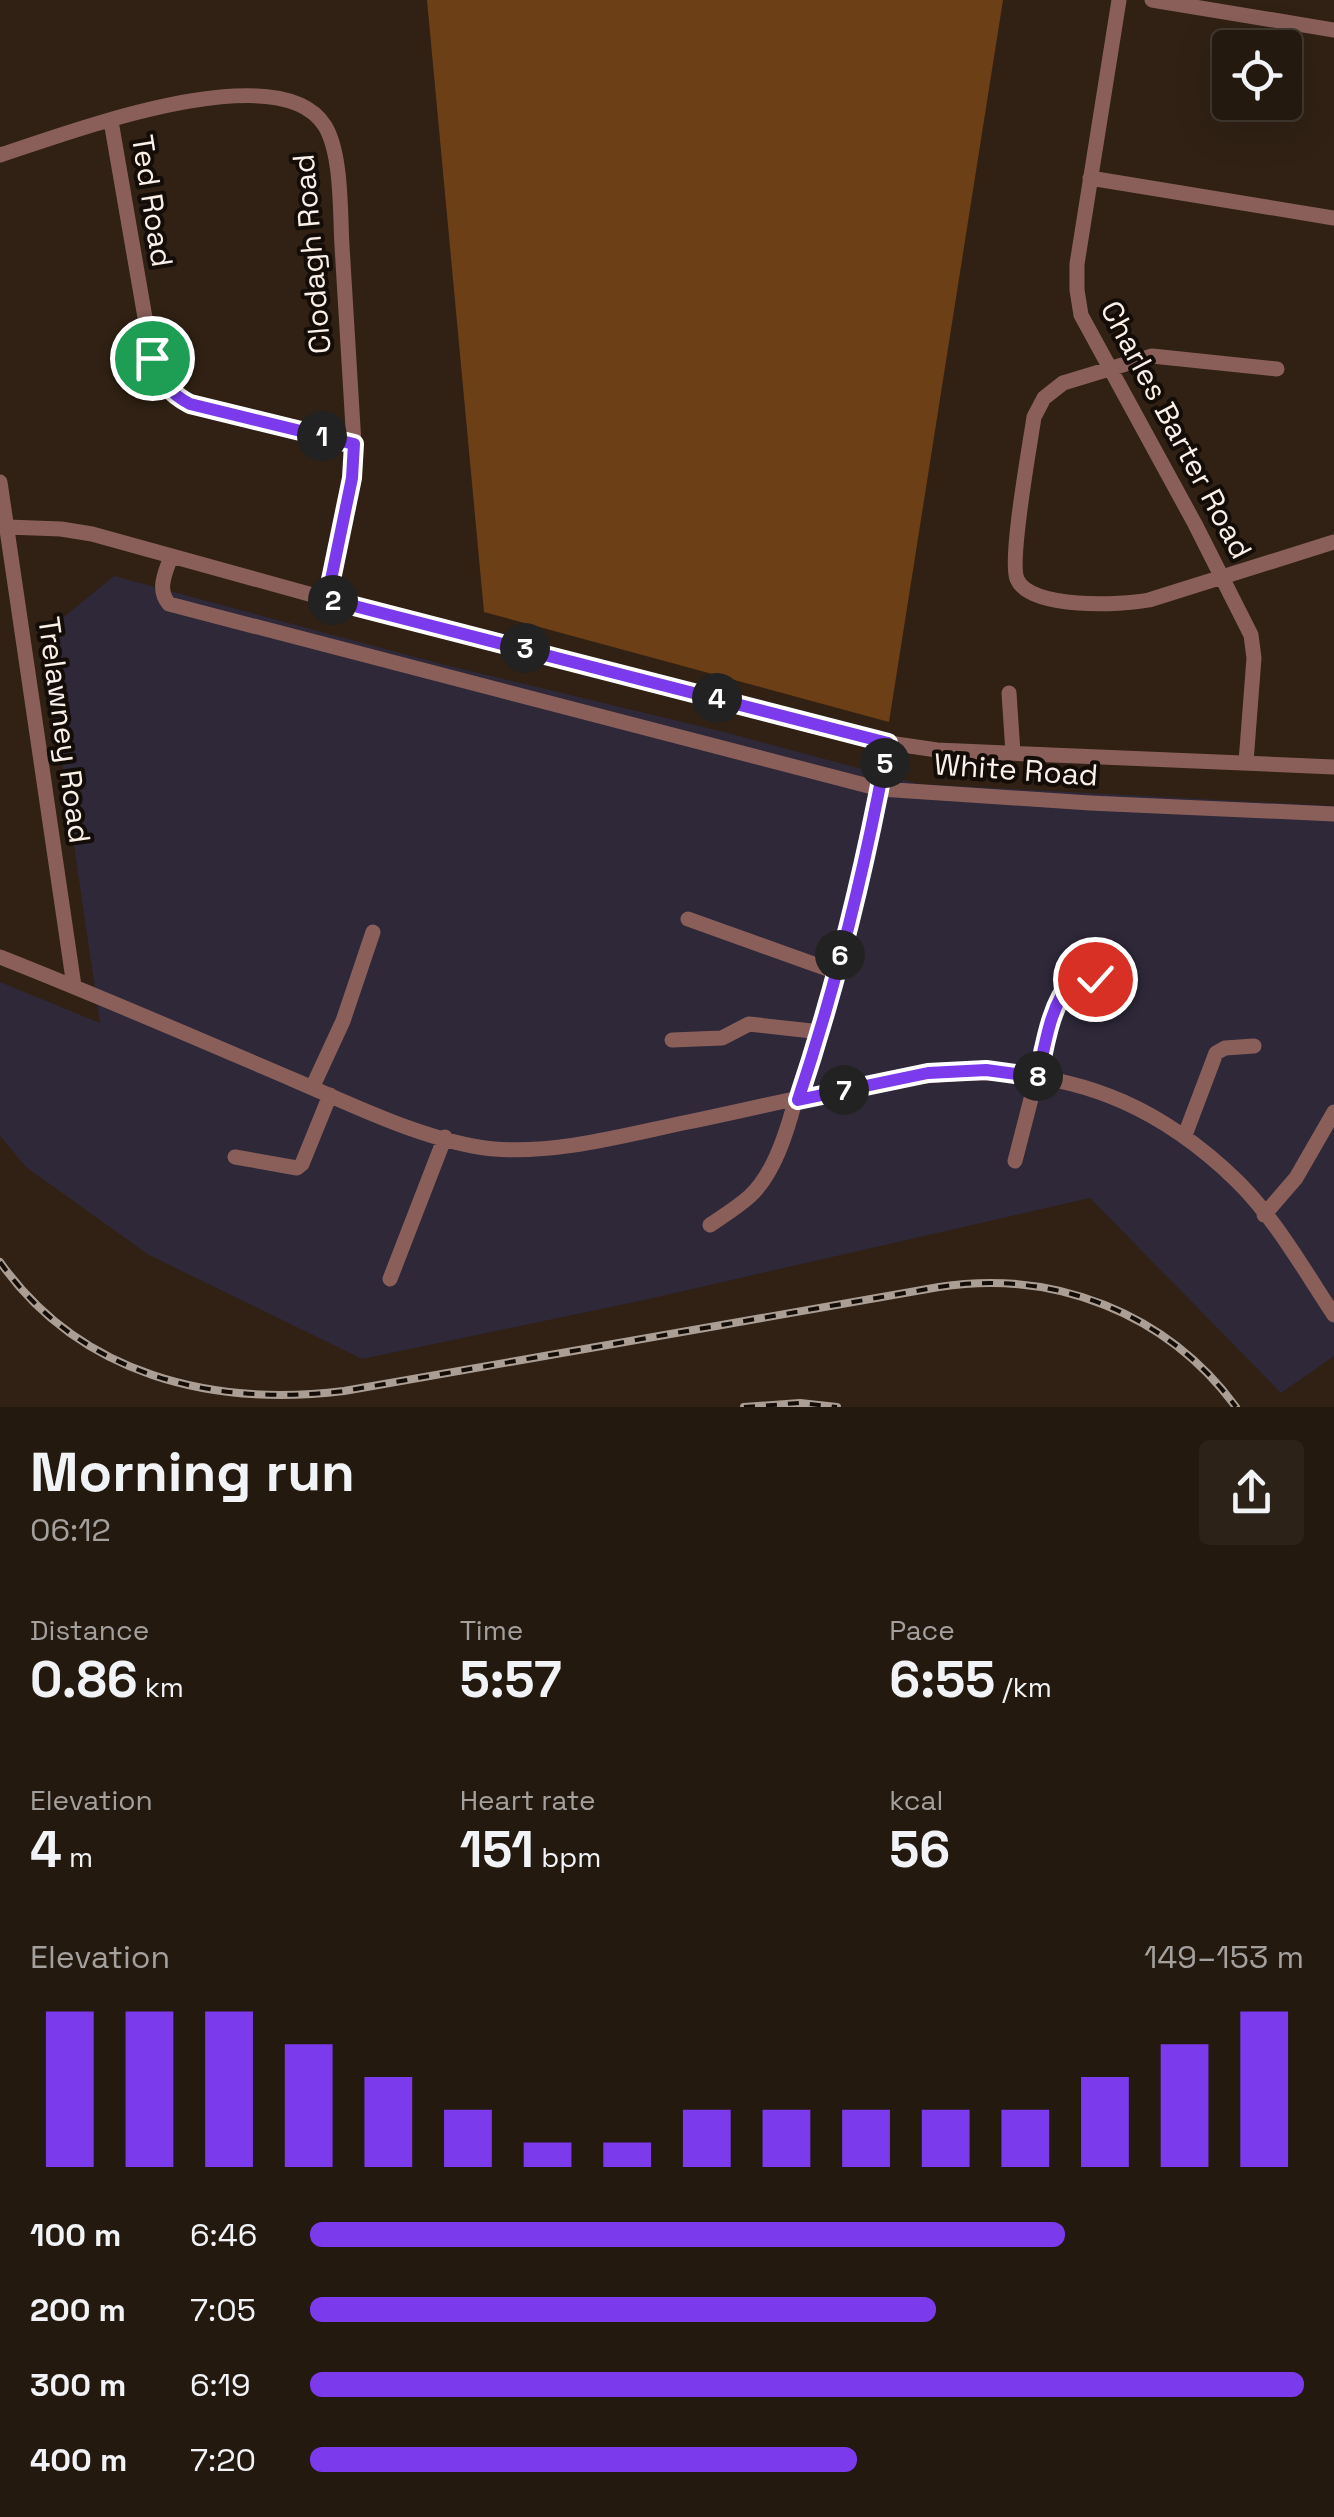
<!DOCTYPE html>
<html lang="en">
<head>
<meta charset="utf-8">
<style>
	:root { --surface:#24190f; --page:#2c2218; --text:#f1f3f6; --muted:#a3a09e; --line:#41382f; --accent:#7c3aed }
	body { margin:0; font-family:"Space Grotesk",sans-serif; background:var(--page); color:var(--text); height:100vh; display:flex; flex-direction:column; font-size:38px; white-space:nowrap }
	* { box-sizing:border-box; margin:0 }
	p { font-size:32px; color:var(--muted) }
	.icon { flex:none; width:55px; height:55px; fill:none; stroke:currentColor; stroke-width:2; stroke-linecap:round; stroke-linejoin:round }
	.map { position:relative; height:1407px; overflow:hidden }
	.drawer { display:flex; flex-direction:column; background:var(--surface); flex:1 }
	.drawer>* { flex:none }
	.buttons { position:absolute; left:1212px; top:30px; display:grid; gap:20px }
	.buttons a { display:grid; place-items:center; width:90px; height:90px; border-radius:10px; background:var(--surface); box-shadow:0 10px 40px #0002,0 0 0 2px var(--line); font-size:50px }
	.pin { position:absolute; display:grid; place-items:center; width:85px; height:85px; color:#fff; margin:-42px; border:5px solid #fff; border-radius:50%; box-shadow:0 2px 10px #0007 }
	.km { position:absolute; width:50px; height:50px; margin:-25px; border-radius:50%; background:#222; color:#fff; font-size:28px; line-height:50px; text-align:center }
	.round { display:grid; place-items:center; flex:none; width:105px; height:105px; border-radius:10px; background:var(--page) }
	.head { display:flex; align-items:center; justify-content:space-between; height:170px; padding:0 30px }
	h1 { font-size:55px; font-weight:700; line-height:75px }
	.stats { display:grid; grid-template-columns:repeat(3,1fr); gap:15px; height:170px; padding:10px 30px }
	.stats div { display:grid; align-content:center }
	.stats b { font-size:50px; font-weight:700 }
	.stats small { font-size:28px; font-weight:400 }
	.stats p { font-size:28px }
	.chart { height:280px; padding:20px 30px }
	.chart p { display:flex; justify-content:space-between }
	.chart svg { width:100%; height:180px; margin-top:10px; stroke:var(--accent); stroke-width:6 }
	ul { padding:0 30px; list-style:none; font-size:32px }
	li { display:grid; grid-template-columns:160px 120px 1fr; align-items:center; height:75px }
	li i { height:25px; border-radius:12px; background:var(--accent) }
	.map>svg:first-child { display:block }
	.industrial { fill:#2e2839 }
	.green { fill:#6d3f16 }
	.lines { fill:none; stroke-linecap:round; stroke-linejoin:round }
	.minor { stroke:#8a5f5a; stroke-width:15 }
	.rail-casing { stroke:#ab9e94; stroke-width:8 }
	.rail { stroke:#130c07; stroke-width:4; stroke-dasharray:11; stroke-linecap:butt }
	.route-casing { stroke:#fff; stroke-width:20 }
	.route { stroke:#7c3aed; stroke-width:12 }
	.labels { text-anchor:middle; stroke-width:8; stroke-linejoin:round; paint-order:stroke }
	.street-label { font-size:30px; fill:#fbf0e8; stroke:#130c07 }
</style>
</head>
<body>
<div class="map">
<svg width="1334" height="1407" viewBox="0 0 1334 1407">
	<rect width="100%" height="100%" fill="#302114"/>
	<path class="industrial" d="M114,576L441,664L724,732L918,784L1334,806V1356L1281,1393L1090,1198L644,1300L362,1359L149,1255L26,1167L0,1136V982L100,1023L43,634Z"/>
	<path class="green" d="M427,0H1003L889,722L484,612Z"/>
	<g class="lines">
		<path class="minor" d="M1119,0L1077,264V290L1081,315L1195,524L1251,635L1254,658L1246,762
			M1152,0L1334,30
			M111,121L152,358L160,379L177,397L190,404L354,444
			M0,155C66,134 279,52 325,126C342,154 340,213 342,246C346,312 350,378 354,444L352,478L327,599
			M1090,178L1334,218
			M1277,369L1152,356L1063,383L1044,398L1034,417C1030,445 1009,559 1017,579C1030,610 1122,605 1149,600L1334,542
			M0,482L74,986
			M7,527L61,529L92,534L327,599L889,743L937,750L1334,767
			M171,556C166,572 156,589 169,604L880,789L1090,803L1334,814
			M1009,693L1013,753
			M688,919L836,972
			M0,957C99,996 196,1038 294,1080C353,1105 429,1143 494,1149C558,1154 625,1135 688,1122C894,1080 1064,1014 1236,1180C1275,1218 1304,1270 1334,1315
			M672,1040L722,1038L749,1024L821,1032
			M312,1088L343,1021L373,932
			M798,1100C837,983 866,864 889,743
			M1185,1135L1216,1053L1225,1048L1254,1046
			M235,1157L297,1168L302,1164L330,1095
			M1015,1161L1049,1029L1063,991L1072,980L1095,979
			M1264,1215L1296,1178L1334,1112
			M710,1225C723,1216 738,1207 750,1196C774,1174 787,1132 795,1101
			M390,1279L445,1137"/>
		<g class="rail-casing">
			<path id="rail" d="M0,1262C80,1375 211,1407 344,1391L939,1287C1054,1269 1167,1313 1236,1407
				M744,1407L800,1403L837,1407"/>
		</g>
		<use href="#rail" class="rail"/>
	</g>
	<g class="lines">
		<g class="route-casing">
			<path id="route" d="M152,358C160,380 169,393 190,404L354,444L352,478L327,599L888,743C866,864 837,983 798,1100L928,1073L986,1070L1038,1077C1045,1045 1050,1006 1072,980L1095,979"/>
		</g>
		<use href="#route" class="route"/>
	</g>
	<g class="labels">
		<g class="street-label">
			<text transform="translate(152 201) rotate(81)" y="10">Ted Road</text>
			<text transform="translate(312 254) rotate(-95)" y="10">Clodagh Road</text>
			<text transform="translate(1176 430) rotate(62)" y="10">Charles Barter Road</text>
			<text transform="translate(64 730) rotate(82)" y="10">Trelawney Road</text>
			<text transform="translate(1016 770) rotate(4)" y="10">White Road</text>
		</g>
	</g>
</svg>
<div class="buttons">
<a><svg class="icon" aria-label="locate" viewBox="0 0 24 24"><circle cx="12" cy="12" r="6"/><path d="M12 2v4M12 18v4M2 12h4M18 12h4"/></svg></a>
</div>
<div class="pin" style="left:152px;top:358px;background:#1e9e55"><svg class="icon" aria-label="arrive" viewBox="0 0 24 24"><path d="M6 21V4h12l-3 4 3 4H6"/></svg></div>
<div class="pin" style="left:1095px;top:979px;background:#d93025"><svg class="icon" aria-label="check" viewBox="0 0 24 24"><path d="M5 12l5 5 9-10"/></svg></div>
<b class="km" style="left:322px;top:436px">1</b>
<b class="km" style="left:333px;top:600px">2</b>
<b class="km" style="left:525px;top:648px">3</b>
<b class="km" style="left:717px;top:698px">4</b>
<b class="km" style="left:885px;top:763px">5</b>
<b class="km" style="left:840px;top:955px">6</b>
<b class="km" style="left:844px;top:1090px">7</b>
<b class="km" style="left:1038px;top:1076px">8</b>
</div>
<section class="drawer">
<div class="head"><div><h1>Morning run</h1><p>06:12</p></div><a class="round"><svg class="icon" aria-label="share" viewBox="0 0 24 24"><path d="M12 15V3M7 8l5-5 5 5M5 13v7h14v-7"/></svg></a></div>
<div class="stats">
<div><p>Distance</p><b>0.86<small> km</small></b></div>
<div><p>Time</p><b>5:57</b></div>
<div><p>Pace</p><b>6:55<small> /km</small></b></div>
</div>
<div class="stats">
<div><p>Elevation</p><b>4<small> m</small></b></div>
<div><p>Heart rate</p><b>151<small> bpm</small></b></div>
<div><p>kcal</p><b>56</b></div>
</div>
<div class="chart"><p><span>Elevation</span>149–153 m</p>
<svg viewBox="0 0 160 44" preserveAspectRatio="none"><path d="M5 44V6M15 44V6M25 44V6M35 44V14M45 44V22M55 44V30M65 44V38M75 44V38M85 44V30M95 44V30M105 44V30M115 44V30M125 44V30M135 44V22M145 44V14M155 44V6"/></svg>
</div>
<ul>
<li><b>100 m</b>6:46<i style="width:76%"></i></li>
<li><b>200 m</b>7:05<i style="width:63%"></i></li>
<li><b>300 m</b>6:19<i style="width:100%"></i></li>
<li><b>400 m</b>7:20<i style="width:55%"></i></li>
</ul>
</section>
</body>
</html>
